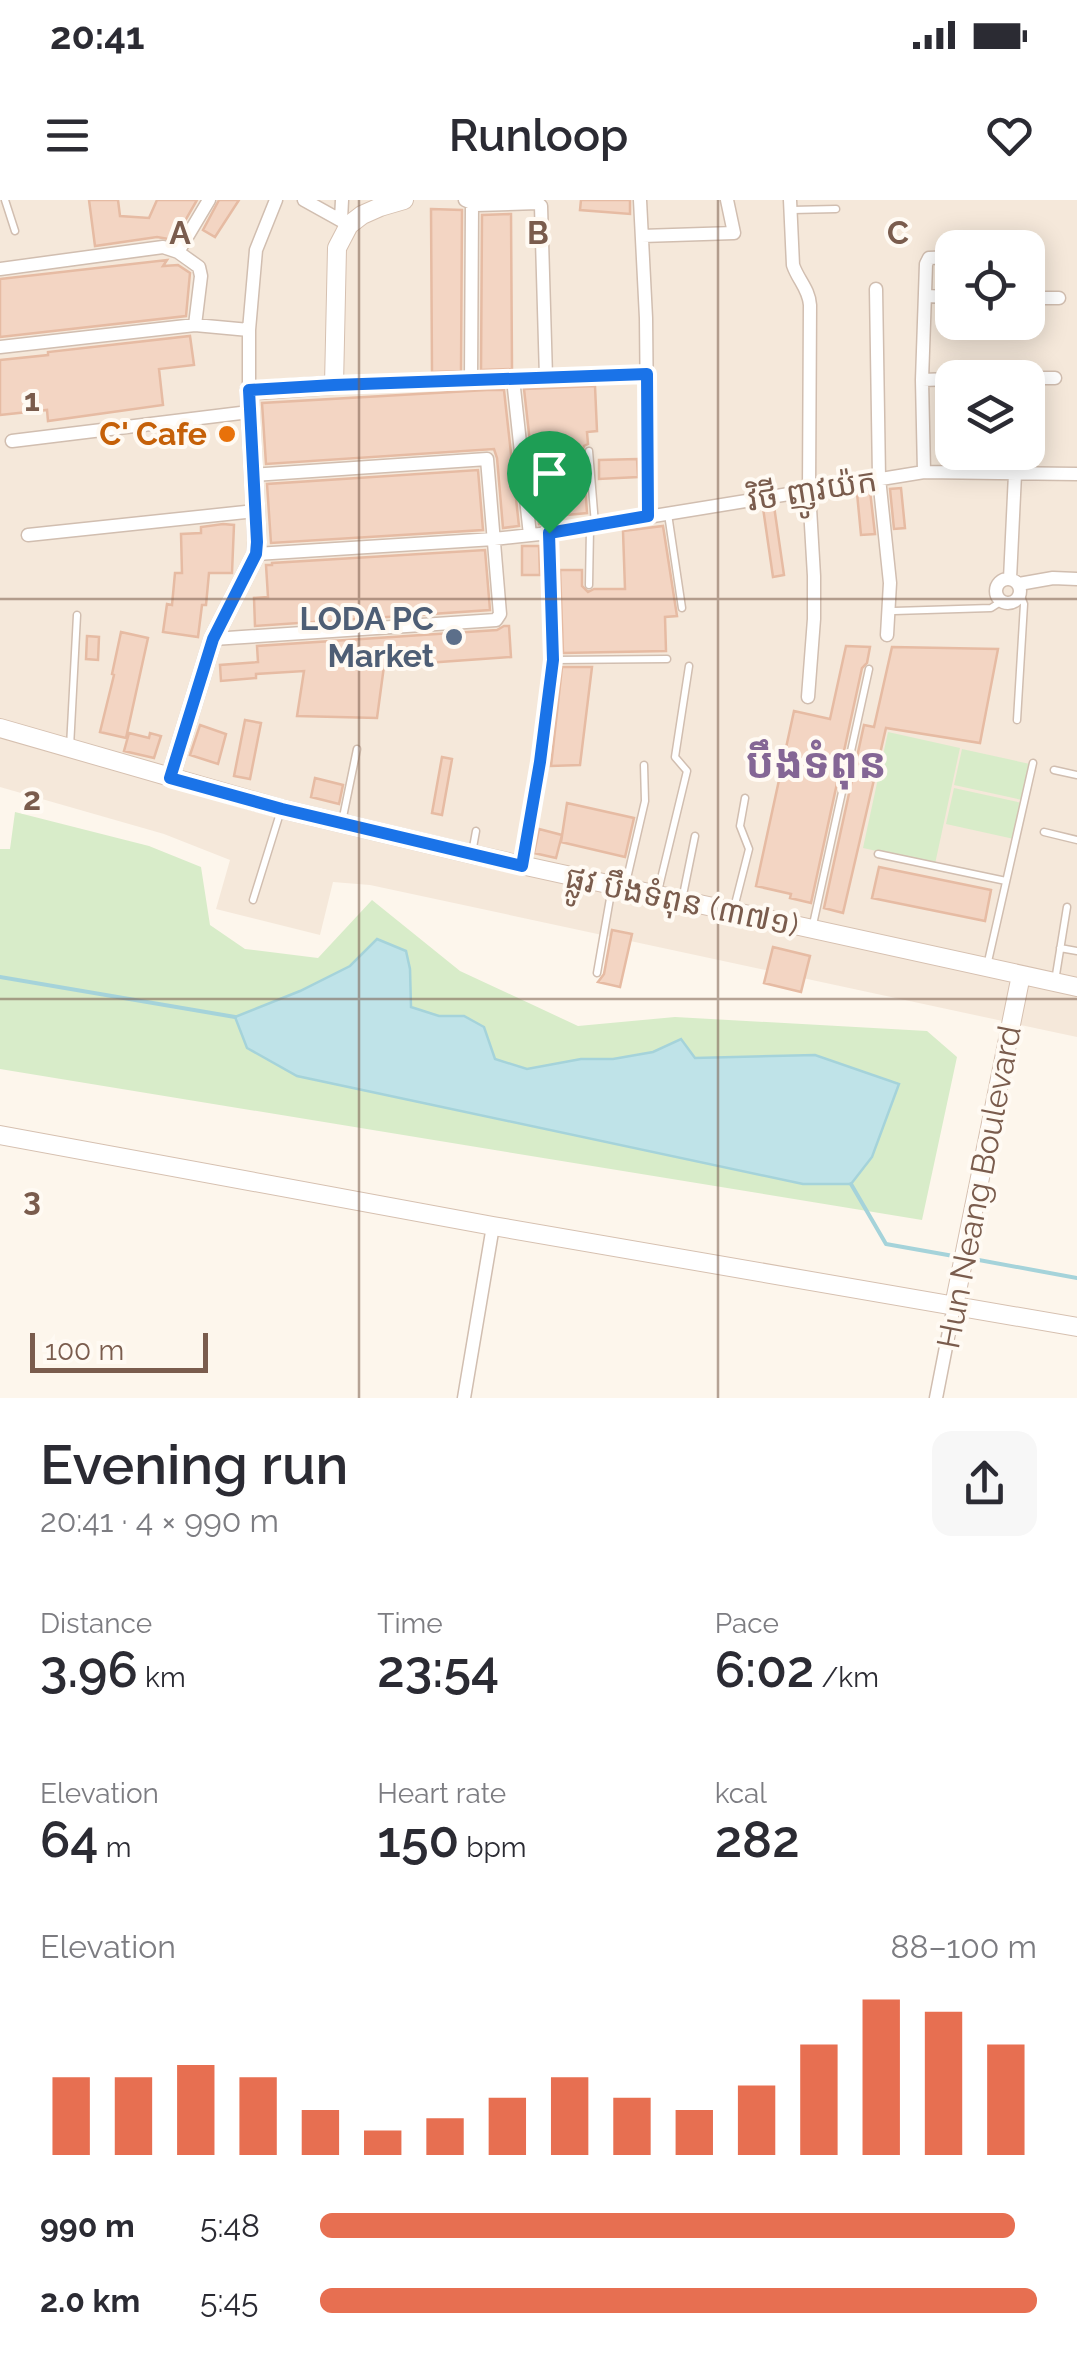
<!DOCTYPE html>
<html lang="en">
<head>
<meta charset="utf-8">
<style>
	:root { --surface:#fff; --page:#f7f7f7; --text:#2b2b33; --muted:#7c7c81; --accent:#e76f51 }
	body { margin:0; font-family:Raleway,"Noto Sans Khmer",sans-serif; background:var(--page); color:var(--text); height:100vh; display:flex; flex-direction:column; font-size:38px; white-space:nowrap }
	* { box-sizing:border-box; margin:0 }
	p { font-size:32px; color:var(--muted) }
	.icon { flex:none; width:55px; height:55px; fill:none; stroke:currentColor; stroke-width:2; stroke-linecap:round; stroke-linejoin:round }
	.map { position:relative; height:1198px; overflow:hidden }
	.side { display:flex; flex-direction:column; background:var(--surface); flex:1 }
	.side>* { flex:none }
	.controls { position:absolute; left:935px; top:30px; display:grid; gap:20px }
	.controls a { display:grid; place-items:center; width:110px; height:110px; border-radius:20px; background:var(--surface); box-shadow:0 5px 25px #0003; font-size:50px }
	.scale { position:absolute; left:30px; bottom:25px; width:178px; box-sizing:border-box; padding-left:10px; border:5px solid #7a5c4d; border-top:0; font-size:28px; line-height:35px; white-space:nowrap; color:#7a5c4d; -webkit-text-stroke:8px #fffaf3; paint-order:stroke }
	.pin { position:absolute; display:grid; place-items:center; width:85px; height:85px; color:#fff; margin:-102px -42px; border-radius:50% 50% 50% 0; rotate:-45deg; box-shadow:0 0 10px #0007 }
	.pin .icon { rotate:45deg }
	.round { display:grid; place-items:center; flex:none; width:105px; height:105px; border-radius:20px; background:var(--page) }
	.overview { display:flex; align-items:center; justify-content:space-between; height:170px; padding:0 40px }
	h1 { font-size:55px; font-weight:600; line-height:75px }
	.metrics { display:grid; grid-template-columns:repeat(3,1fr); gap:15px; height:170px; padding:10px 40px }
	.metrics div { display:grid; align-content:center }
	.metrics b { font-size:50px; font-weight:600 }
	.metrics small { font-size:28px; font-weight:400 }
	.metrics p { font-size:28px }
	.chart { height:280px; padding:20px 40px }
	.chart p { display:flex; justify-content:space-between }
	.chart svg { width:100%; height:180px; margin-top:10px; stroke:var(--accent); stroke-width:6 }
	ul { padding:0 40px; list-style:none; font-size:32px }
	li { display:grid; grid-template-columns:160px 120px 1fr; align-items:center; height:75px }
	li i { height:25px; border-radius:12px; background:var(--accent) }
	.status { display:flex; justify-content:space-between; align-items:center; height:70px; padding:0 50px; background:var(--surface); direction:ltr }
	.status svg { height:28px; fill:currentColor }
	header { display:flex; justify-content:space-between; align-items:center; height:130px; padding:0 40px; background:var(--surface); font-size:45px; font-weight:600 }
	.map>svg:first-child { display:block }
	.residential { fill:#f5e8da; fill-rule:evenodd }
	.green { fill:#d8ecc9 }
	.water { fill:#bfe3e8; stroke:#a5d3da; stroke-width:2.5 }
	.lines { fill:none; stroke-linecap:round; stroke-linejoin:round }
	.stream { stroke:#a5d3da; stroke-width:4 }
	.building { fill:#f3d5c3; stroke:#e6bba3; stroke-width:2.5 }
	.lane-casing { stroke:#d1beb0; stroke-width:9 }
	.street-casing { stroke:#d1beb0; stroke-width:15 }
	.secondary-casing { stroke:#d6c0b0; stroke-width:20 }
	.lane { stroke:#fff; stroke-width:6 }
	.street { stroke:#fff; stroke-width:12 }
	.secondary { stroke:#fff; stroke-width:18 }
	.route-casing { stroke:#fff; stroke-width:20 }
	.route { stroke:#1a73e8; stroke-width:12 }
	.grid { fill:none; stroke:#7a5c4d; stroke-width:2.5; stroke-opacity:0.55 }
	.food-dot { fill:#e8710a; stroke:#fffaf3; stroke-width:4 }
	.service-dot { fill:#5c6f8a; stroke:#fffaf3; stroke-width:4 }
	.labels { text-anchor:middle; stroke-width:8; stroke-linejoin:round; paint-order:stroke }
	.food-label { font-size:32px; font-weight:bold; fill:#c56008; stroke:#fffaf3; text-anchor:end }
	.street-label { font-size:32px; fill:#7a5c4d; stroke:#fffaf3 }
	.service-label { font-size:32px; font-weight:bold; fill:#4e5e75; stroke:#fffaf3; text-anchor:end }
	.district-label { font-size:42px; font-weight:bold; fill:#846695; stroke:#fffaf3 }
	.grid-label { font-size:32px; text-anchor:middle; font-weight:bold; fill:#7a5c4d; stroke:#fffaf3; stroke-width:8; stroke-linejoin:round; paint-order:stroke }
</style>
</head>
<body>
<div class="status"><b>20:41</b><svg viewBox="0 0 49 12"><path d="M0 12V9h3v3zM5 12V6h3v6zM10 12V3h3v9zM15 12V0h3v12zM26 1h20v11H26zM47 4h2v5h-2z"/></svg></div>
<header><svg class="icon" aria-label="menu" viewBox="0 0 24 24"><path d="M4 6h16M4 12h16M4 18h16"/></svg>Runloop<svg class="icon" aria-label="heart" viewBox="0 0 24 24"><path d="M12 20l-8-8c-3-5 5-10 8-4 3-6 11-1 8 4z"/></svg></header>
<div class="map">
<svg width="1077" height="1198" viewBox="0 0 1077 1198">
	<rect width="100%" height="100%" fill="#fdf6ec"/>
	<path class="residential" d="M0,0H1077V837L370,685L333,682L320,735L216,709L230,660L164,634L0,587ZM952,48H1028V122H952ZM952,178H1028V252H952Z"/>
	<path class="green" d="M888,532L960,548L935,664L863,648Z
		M962,549L1030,564L1022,600L954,585Z
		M954,588L1022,603L1014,639L946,624Z
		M15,612L149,646L201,667L210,725L245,749L318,758L372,700L460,771L578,826L675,817L927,831L957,857L922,1020L0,869V649H10Z"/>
	<path class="water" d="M377,739L406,751L410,769L411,807L439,816H464L484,827L495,859L527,869L581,859H613L653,852L681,839L695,858L815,855L899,884L872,957L851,984H803L297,876L247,848L235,817L300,791L350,766Z"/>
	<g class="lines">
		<path class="stream" d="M0,777L235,817
			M851,984L886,1044L959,1057
			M968,1058L1077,1078"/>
	</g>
	<path class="building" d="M89,0H118L120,16L149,18L157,0H197L174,40L157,37L95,46Z
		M219,0H239L215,37L203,30Z
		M581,0H630V14L580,10Z
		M431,9L462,10L461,171L432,172Z
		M511,14L512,169L481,170L482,15Z
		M167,60L163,66L178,65L190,73L186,116L0,137V79Z
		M190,136L194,165L159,169L163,205L48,221L47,210L0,215V160L48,155V152Z
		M595,186L597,231L587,232L588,244L584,246L582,252L550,254L553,284L585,282L587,313L555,316L556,322L539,324L524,189Z
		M487,190H504L519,326L503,328L497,258L494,249L266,264L262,203Z
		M637,259L638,277L599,279V260Z
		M478,270L483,330L271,343L267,284Z
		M901,288L905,328L894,329L890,289Z
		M870,291L875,334L861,335L857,293Z
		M774,306L784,375L773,377L763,308Z
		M223,324L234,325L232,373H209L206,405H202L198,437L163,432L167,404L172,405L175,373H182L181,334L201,333V327Z
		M663,326L677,416L665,417L666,451L563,453L560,370H582V386L588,392L594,389H625L623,331Z
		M522,346H539L540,375H522Z
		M485,350L490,410L255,426L254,398L268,397L266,365H272V363Z
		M504,426H509L511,457L384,466L377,518L297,516L304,471L256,474V478L221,481L220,465L258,462L257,446L497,430Z
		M121,432L148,438L126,538L100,532L114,475L112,474Z
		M87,436L99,437L98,460L86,459Z
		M846,446L870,447L867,463L862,468L811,703L790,698L791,694L756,686L794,511L830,519Z
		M892,447L998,449L980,543L886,528L843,713L824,708L864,525L874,527Z
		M562,467H592L580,565L551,566Z
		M245,520L261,523L250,579L234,576Z
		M200,525L226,534L218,564L190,555Z
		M129,533L149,538L150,533L161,536L154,558L124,551Z
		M442,557L452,559L442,615L432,613Z
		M315,578L343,585L339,604L311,597Z
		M567,603L634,618L625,657L561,642Z
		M539,629L562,635L556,658L534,653Z
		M879,667L991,690L985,721L872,698Z
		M612,730L632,734L620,787L598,782L604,774Z
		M773,747L810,756L801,792L764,783Z"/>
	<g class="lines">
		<g class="lane-casing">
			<path id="lane" d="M5,0L15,31
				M792,10L836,9
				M589,251L595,324
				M668,314L682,408
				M589,385L590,328
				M894,411L991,408L1002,401
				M554,460L667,459
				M1017,520L1024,404L1020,394
				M70,547L77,415
				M1054,570L1077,575
				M342,622L357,549
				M1044,632L1077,640
				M472,653L476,631
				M878,654L1006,681
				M625,687L645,601L644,565
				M658,691L687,571L675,557L689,466
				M253,700L281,610
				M682,700L695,636
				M734,708L749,649L740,626L745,598
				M812,729L869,469
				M1060,748L1077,751
				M987,766L1033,563
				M597,773L612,687
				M1055,781L1067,707"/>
		</g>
		<g class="street-casing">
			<path id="street" d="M304,0L349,25
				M465,0L476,5L538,3L541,6L546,177
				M640,0L646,118L648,316
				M790,0L793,65C798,80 809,89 810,105L809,291L814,376V419L808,497
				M341,20L342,0
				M642,36L734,33L727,0
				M178,52L209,0
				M0,69L163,47L178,52L199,67L201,76L195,125
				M876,89L879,278L890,383L887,435
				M925,96L952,97
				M1028,98H1059
				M0,147L195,125L249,130
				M1028,178H1055
				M513,179L530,335
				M471,180L472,4
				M922,180L952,179
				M334,185L647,174
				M249,191V130L256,50L276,0
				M12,241L249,212
				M924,272L922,180L926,64L929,58L952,57
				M28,335L255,311
				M256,354L494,339L549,333L924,272L1077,274
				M996 391a12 12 0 1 1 24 0a12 12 0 1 1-24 0Z
				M1010,379L1015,274
				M1019,384L1053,378L1077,379
				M213,439L496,420L500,414L487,259L252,275
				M522,666L541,561L553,460L549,333
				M464,1198L493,1026
				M936,1198L954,1106"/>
		</g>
		<g class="secondary-casing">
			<path id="secondary" d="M0,528L282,609L471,654L1077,787
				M170,578L213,439L256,354L257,341L249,191L334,185L337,48L349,25L362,15L380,7L404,0
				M0,935L493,1026L1077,1127
				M954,1106L1021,775"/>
		</g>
		<use href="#lane" class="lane"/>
		<use href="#street" class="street"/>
		<use href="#secondary" class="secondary"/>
	</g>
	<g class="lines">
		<g class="route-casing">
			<path id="route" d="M647,174L648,316L549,333L553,460L540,562L522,666L282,609L170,578L213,439L256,354L257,342L249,190L334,185Z"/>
		</g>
		<use href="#route" class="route"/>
	</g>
	<path class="grid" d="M359,0V1198M718,0V1198M0,399H1077M0,799H1077"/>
	<circle class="food-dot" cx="227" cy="234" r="10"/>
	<circle class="service-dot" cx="454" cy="437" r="10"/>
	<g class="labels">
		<g class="food-label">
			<text x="207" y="245">C' Cafe</text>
		</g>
		<g class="street-label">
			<text transform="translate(812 290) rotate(-9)" y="11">វិថី ញូវយ៉ក</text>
			<text transform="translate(682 701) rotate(12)" y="11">ផ្លូវ បឹងទំពុន (៣៧១)</text>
			<text transform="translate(979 987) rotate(-79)" y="11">Hun Neang Boulevard</text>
		</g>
		<g class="service-label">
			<text x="434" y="430">LODA PC<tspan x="434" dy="37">Market</tspan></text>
		</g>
		<g class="district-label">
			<text x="816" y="578">បឹងទំពុន</text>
		</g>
	</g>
	<g class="grid-label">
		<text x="180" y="44">A</text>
		<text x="538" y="44">B</text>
		<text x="898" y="44">C</text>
		<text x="32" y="211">1</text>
		<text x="32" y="610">2</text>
		<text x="32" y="1010">3</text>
	</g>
</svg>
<div class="controls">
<a><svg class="icon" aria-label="locate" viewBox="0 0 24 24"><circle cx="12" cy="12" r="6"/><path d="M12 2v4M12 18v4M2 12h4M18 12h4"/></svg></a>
<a><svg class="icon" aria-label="layers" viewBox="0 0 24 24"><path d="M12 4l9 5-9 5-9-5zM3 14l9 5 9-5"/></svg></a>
</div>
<div class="scale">100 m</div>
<div class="pin" style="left:549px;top:333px;background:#1e9e55"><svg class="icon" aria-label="arrive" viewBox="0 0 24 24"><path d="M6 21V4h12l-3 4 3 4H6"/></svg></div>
</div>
<section class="side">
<div class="overview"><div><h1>Evening run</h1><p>20:41 · 4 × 990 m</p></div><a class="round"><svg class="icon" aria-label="share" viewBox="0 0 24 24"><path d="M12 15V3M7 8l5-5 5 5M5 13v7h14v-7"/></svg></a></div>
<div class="metrics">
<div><p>Distance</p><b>3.96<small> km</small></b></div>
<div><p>Time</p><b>23:54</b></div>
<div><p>Pace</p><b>6:02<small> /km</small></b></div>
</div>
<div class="metrics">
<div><p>Elevation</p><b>64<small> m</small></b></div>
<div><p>Heart rate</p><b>150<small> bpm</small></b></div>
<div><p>kcal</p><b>282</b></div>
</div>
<div class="chart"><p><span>Elevation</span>88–100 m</p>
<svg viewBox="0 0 160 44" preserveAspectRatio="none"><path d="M5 44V25M15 44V25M25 44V22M35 44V25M45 44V33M55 44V38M65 44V35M75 44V30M85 44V25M95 44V30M105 44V33M115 44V27M125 44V17M135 44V6M145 44V9M155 44V17"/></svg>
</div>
<ul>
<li><b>990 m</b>5:48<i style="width:97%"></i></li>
<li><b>2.0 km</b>5:45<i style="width:100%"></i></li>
</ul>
</section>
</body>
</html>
